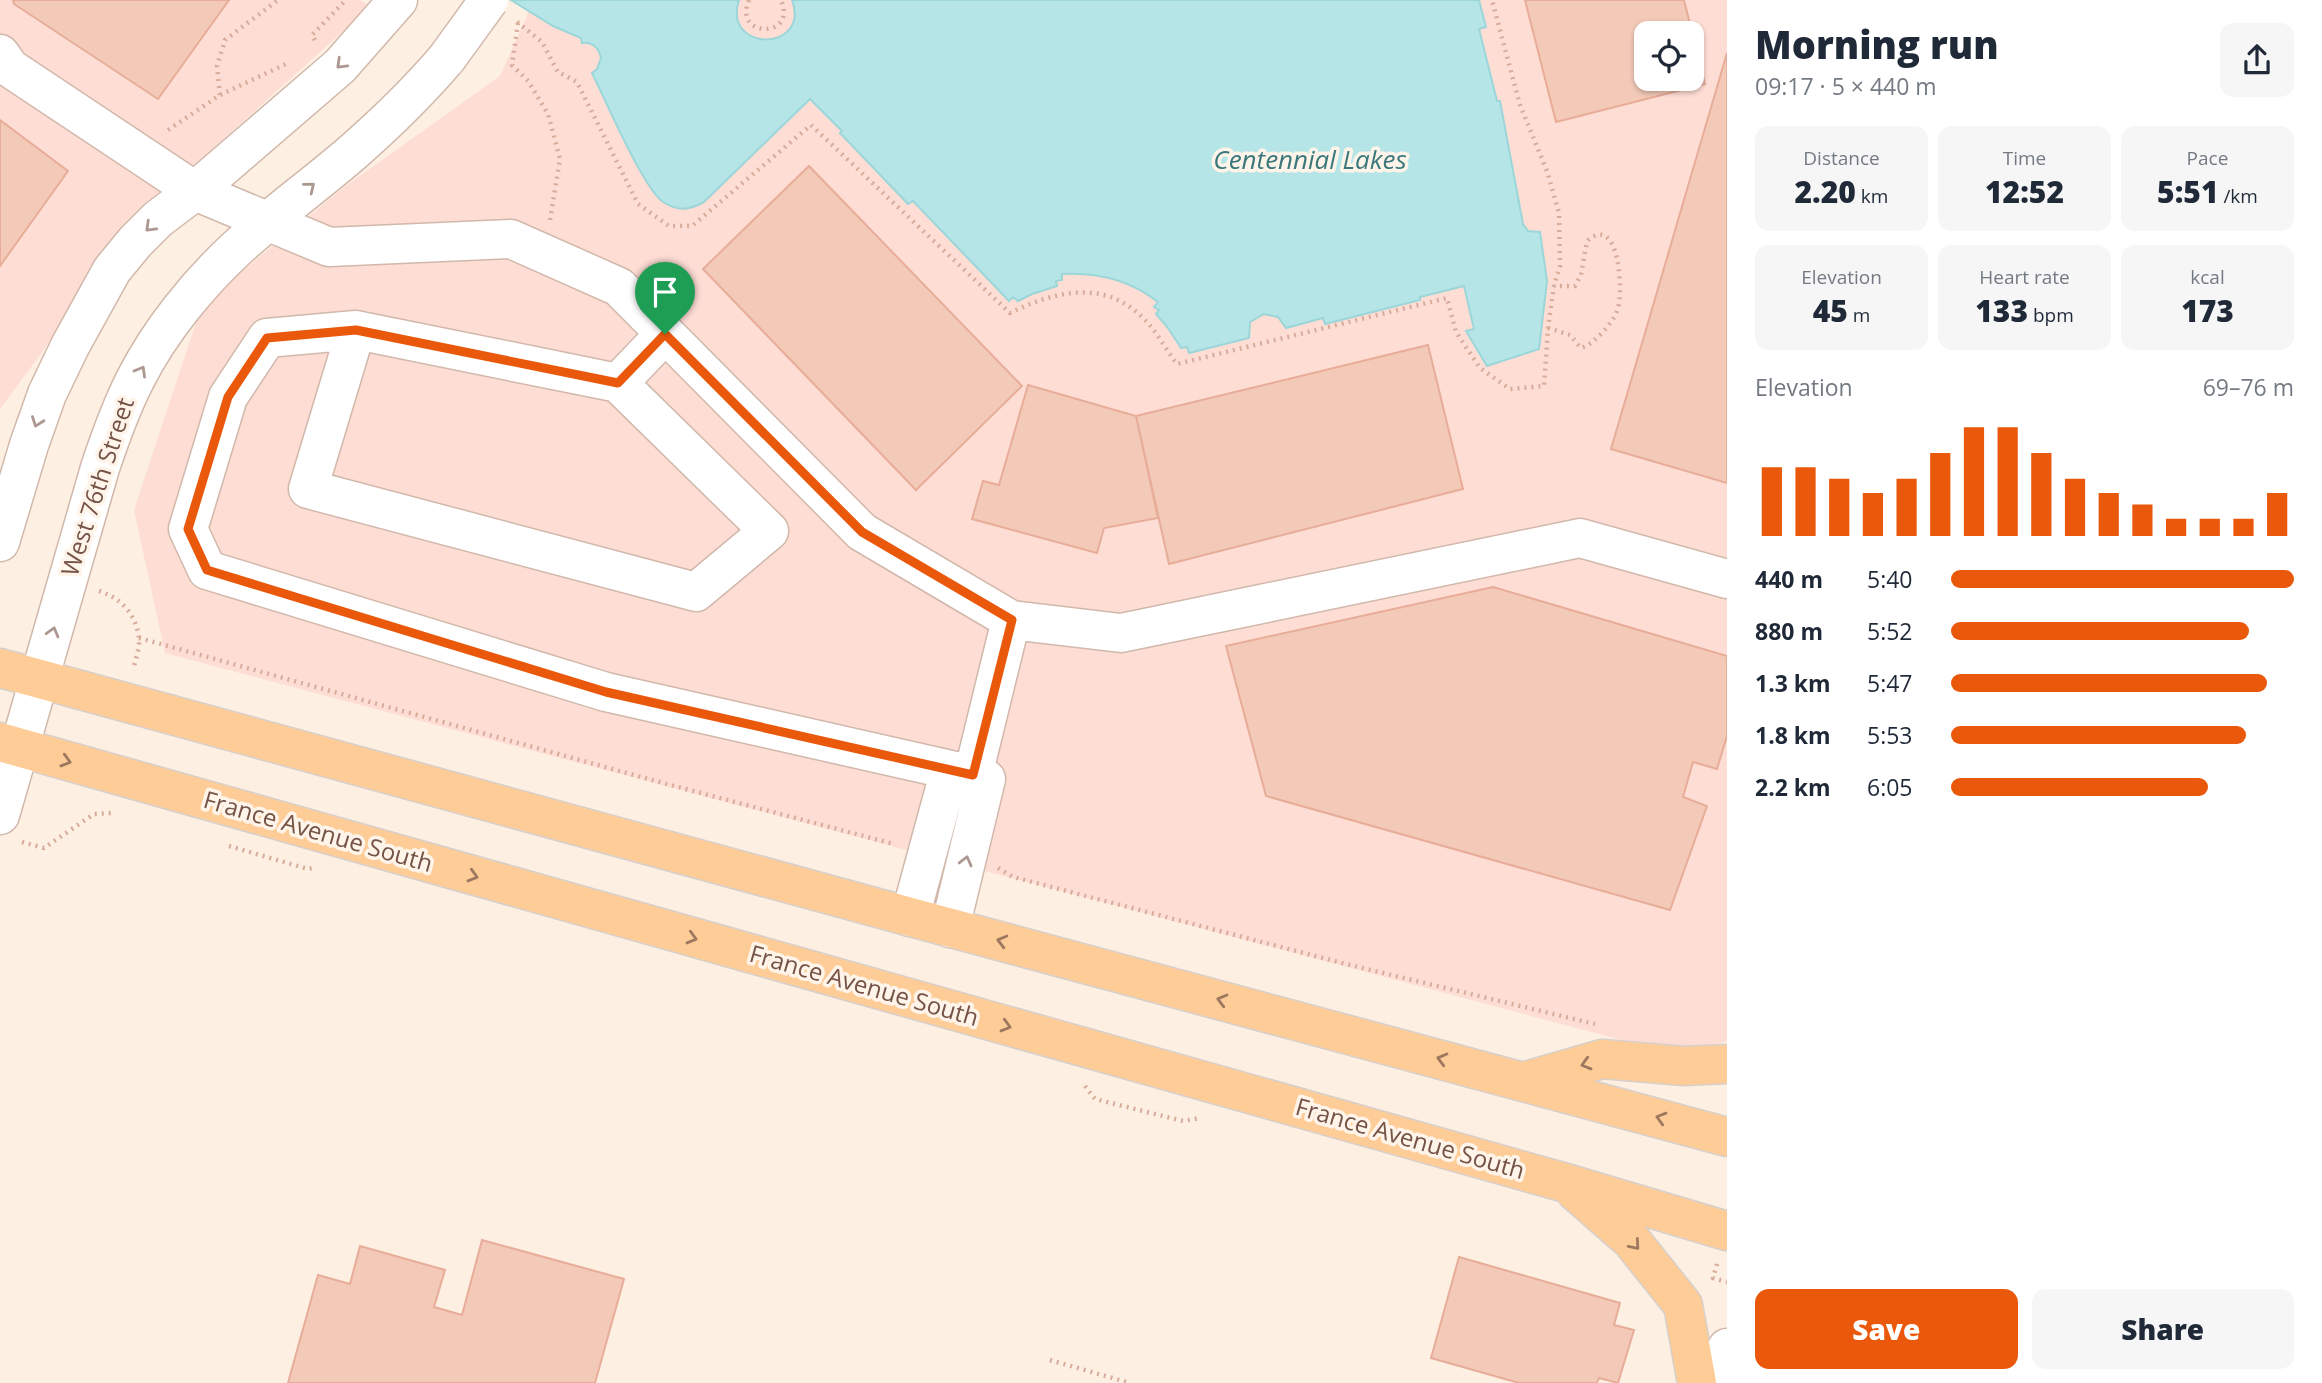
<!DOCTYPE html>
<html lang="en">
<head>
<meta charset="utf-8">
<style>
	:root { --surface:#fff; --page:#f6f6f7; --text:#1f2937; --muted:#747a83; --accent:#ea580c }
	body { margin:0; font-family:"Open Sans",sans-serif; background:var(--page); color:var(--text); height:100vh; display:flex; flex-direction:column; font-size:26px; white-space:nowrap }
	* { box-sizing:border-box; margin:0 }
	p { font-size:23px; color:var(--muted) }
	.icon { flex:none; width:38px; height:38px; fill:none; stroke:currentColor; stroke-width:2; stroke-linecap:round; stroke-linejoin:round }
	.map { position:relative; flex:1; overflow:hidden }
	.details { display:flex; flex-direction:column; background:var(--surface); width:595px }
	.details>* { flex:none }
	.fabs { position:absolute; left:1634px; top:21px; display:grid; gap:14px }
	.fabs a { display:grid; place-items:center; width:70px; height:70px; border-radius:14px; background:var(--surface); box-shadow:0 2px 5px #0004; font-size:35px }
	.pin { position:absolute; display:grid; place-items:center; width:60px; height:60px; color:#fff; margin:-72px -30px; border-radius:50% 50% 50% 0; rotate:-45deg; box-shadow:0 0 7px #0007 }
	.pin .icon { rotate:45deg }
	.round { display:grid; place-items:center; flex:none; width:74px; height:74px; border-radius:14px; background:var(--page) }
	.overview { display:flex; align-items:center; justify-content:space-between; height:119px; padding:0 28px }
	h1 { font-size:38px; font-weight:800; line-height:52px }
	.figures { display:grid; grid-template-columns:repeat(3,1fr); gap:10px; height:119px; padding:7px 28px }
	.figures div { display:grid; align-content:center; border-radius:14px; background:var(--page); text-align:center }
	.figures b { font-size:30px; font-weight:800 }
	.figures small { font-size:19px; font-weight:400 }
	.figures p { font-size:19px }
	.chart { height:196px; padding:14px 28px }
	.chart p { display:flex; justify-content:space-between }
	.chart svg { width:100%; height:126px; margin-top:7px; stroke:var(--accent); stroke-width:6 }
	.action { display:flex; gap:14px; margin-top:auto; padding:14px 28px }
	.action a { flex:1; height:80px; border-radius:14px; background:var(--accent); color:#fff; font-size:28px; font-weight:800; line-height:80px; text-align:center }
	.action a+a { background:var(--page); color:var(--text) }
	ul { padding:0 28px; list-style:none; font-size:23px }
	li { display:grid; grid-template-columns:112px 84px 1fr; align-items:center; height:52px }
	li i { height:18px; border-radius:9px; background:var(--accent) }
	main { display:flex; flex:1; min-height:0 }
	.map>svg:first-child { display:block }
	.commercial { fill:#feddd5; fill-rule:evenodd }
	.water { fill:#b6e5e7; stroke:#9bd6d9; stroke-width:2 }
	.building { fill:#f3c9b8; stroke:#e7ad98; stroke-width:2; fill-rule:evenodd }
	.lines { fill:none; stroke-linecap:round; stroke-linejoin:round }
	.minor-casing { stroke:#d1b8ab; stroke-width:41 }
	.major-casing { stroke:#d8cfcb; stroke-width:41 }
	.path { stroke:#d8ac9b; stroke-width:4.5; stroke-dasharray:2 5; stroke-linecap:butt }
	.minor { stroke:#fff; stroke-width:38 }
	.major { stroke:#fecd97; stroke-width:38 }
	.minor-bridge-casing { stroke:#d1b8ab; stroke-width:41; stroke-linecap:butt }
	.minor-bridge { stroke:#fff; stroke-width:38 }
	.oneway { stroke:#ac9891 }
	.oneway2 { stroke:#9e785f }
	.route-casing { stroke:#fff; stroke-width:14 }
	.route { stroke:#ea580c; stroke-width:9 }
	.labels { text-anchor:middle; stroke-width:7; stroke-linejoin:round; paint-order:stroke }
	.street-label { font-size:24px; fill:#755347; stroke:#fff4e9 }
	.water-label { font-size:26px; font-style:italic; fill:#3a787c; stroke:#fff4e9 }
</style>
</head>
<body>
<main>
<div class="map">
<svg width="1727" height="1383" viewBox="0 0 1727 1383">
	<rect width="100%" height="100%" fill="#fdefe2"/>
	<path class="commercial" d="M0,0H360L370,7L126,227L43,351L0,409Z
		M534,0H1727V1041L1678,1055L165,653L134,510L202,304L347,185L500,76ZM1647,33H1692V79H1647Z"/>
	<path class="water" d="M511,0H739C722,53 811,52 792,0H1479L1486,27L1479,29L1497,101H1500L1523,224L1528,231L1540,232L1547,281L1539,349L1487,366L1466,331L1474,329L1464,286L1420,297V300L1325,324L1323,318L1286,328L1278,317L1264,314L1250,322L1249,338L1189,353L1187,347L1181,348L1168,328L1156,314L1159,310L1154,307L1158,302C1130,280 1097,272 1062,274V280L1056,281L1057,286L1032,294L1018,301L1013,297L1009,301L913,201L908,204L840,133L842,131L810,99L704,202C689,210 679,212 663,202C643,188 605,99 592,73L597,69L601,58C599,48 592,41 582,43L581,38L553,26Z"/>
	<path class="building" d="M13,0H229L158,99L14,4Z
		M1525,0H1684L1705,84L1556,122ZM1647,33H1692V79H1647Z
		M1727,53V483L1611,449Z
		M0,120L68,171L0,266Z
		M809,166L1022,386L916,490L703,269Z
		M1428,345L1463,489L1169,564L1136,416Z
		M1028,385L1136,416L1158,518L1104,528L1097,553L972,519L983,481L999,485Z
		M1493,587L1727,656V736L1717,769L1693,762L1683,797L1707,806L1670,910L1266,796L1226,646Z
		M482,1240L624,1279L595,1383H288L318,1275L350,1284L360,1246L445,1270L434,1307L462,1315Z
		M1459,1257L1620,1303L1614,1325L1634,1330L1618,1383L1599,1378L1597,1383H1519L1431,1358Z"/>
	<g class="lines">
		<g class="minor-casing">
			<path id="minor" d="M0,54L10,68L195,191L329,247L511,239L619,287L862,532L1011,620L1121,633L1580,538L1727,579
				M356,330L308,489L696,592L769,531L618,383L356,330L267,338L228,397L188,529L207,570L606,692L973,775L1011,620
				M618,383L665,334
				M0,542L29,445L47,394L70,346L112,270L135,242L158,219L195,191L340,66L398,0
				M0,815L100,468C110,438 121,407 136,378C160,331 198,284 237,248C274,214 315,185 353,152C386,123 418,92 447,58
				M910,917L950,770
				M950,928L986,779
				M1717,1383L1727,1348"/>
		</g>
		<g class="major-casing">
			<path id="major" d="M0,668L929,922L1727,1137
				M0,742L1566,1183L1727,1231
				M1526,1081L1602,1059L1684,1066L1727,1064
				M1575,1191L1631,1240L1683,1305L1697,1383"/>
		</g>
		<path class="path" d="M749,0C732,38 798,39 781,0
			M517,22L542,42L558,72L577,82L638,204L669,226H692L811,125L1010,313C1055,291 1105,278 1145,320C1157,332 1166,350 1177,364L1447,298L1456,332L1480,368L1510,389L1544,386L1548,328L1554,286L1560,266L1559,213L1547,171L1520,105L1492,0
			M518,23L512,65L528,81L548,114L560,159L550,220
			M315,40L312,35L346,0
			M220,95L217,66L225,40L278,0
			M168,130L220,95L288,63
			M1548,328L1570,335L1581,348C1590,345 1596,339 1603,332C1609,325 1615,318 1618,308C1623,292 1620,212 1587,241L1581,275L1575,286H1554
			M99,591C121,598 136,614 139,638C140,648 135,661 133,670
			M139,638L663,783L894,844
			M22,842L44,848L94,814L113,813
			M229,846L308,869L312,868
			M998,868L1013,877L1346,964L1595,1024
			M1085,1086L1095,1099L1183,1121L1200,1118
			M1717,1264L1713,1278L1727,1282
			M1050,1360L1130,1383"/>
		<use href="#minor" class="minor"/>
		<use href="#major" class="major"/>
		<g class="minor-bridge-casing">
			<path id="minor-bridge" d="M447,58L489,0"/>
		</g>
		<use href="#minor-bridge" class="minor-bridge"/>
	</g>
	<defs><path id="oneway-chevron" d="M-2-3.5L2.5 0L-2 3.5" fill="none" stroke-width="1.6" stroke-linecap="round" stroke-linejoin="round" transform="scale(1.75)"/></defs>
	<g class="oneway">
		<use href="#oneway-chevron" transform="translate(341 64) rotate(136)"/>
		<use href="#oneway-chevron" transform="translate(310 187) rotate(-39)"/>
		<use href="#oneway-chevron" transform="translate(150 227) rotate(136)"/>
		<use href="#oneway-chevron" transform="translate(141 371) rotate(-60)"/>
		<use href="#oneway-chevron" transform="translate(37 422) rotate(110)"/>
		<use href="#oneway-chevron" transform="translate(53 632) rotate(-74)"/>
		<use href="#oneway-chevron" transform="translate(966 861) rotate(-76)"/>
	</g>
	<g class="oneway2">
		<use href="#oneway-chevron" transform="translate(66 761) rotate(16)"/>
		<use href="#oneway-chevron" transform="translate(473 876) rotate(16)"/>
		<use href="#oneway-chevron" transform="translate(692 938) rotate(16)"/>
		<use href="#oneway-chevron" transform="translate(1002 941) rotate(-165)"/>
		<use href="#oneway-chevron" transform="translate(1222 1000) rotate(-165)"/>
		<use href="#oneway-chevron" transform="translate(1006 1026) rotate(16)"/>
		<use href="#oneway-chevron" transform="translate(1442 1059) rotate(-165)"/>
		<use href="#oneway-chevron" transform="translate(1586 1064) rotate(164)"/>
		<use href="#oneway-chevron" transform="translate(1661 1118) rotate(-164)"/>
		<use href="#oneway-chevron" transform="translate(1635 1245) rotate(49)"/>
	</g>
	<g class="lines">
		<g class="route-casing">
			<path id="route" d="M356,330L618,383L665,334L862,532L1012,620L973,775L606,692L207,570L188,529L228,397L267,338Z"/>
		</g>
		<use href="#route" class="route"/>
	</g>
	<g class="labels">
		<g class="street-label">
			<text transform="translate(98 487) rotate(-72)" y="8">West 76th Street</text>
			<text transform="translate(318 832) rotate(16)" y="8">France Avenue South</text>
			<text transform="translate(864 986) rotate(16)" y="8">France Avenue South</text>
			<text transform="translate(1410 1139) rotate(16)" y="8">France Avenue South</text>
		</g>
		<g class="water-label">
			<text x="1310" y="169">Centennial Lakes</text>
		</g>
	</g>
</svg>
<div class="fabs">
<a><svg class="icon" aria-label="locate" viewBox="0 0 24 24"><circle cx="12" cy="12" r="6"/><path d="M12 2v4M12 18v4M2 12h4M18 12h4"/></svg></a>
</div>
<div class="pin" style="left:665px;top:334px;background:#1e9e55"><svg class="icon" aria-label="arrive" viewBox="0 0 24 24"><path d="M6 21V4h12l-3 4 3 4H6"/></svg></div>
</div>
<section class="details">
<div class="overview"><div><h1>Morning run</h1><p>09:17 · 5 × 440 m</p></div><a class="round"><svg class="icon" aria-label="share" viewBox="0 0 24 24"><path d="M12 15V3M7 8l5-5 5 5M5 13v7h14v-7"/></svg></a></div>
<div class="figures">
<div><p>Distance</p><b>2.20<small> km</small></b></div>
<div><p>Time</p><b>12:52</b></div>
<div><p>Pace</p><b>5:51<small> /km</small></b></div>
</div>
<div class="figures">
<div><p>Elevation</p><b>45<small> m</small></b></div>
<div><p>Heart rate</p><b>133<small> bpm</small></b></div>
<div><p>kcal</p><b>173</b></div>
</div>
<div class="chart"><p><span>Elevation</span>69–76 m</p>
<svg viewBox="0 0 160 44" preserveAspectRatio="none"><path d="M5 44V20M15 44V20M25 44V24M35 44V29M45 44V24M55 44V15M65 44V6M75 44V6M85 44V15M95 44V24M105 44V29M115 44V33M125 44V38M135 44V38M145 44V38M155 44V29"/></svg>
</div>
<ul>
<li><b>440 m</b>5:40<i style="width:100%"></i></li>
<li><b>880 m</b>5:52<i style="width:87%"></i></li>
<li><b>1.3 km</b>5:47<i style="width:92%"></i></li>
<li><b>1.8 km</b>5:53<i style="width:86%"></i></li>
<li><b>2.2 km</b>6:05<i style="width:75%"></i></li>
</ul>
<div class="action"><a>Save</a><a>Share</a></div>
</section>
</main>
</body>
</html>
